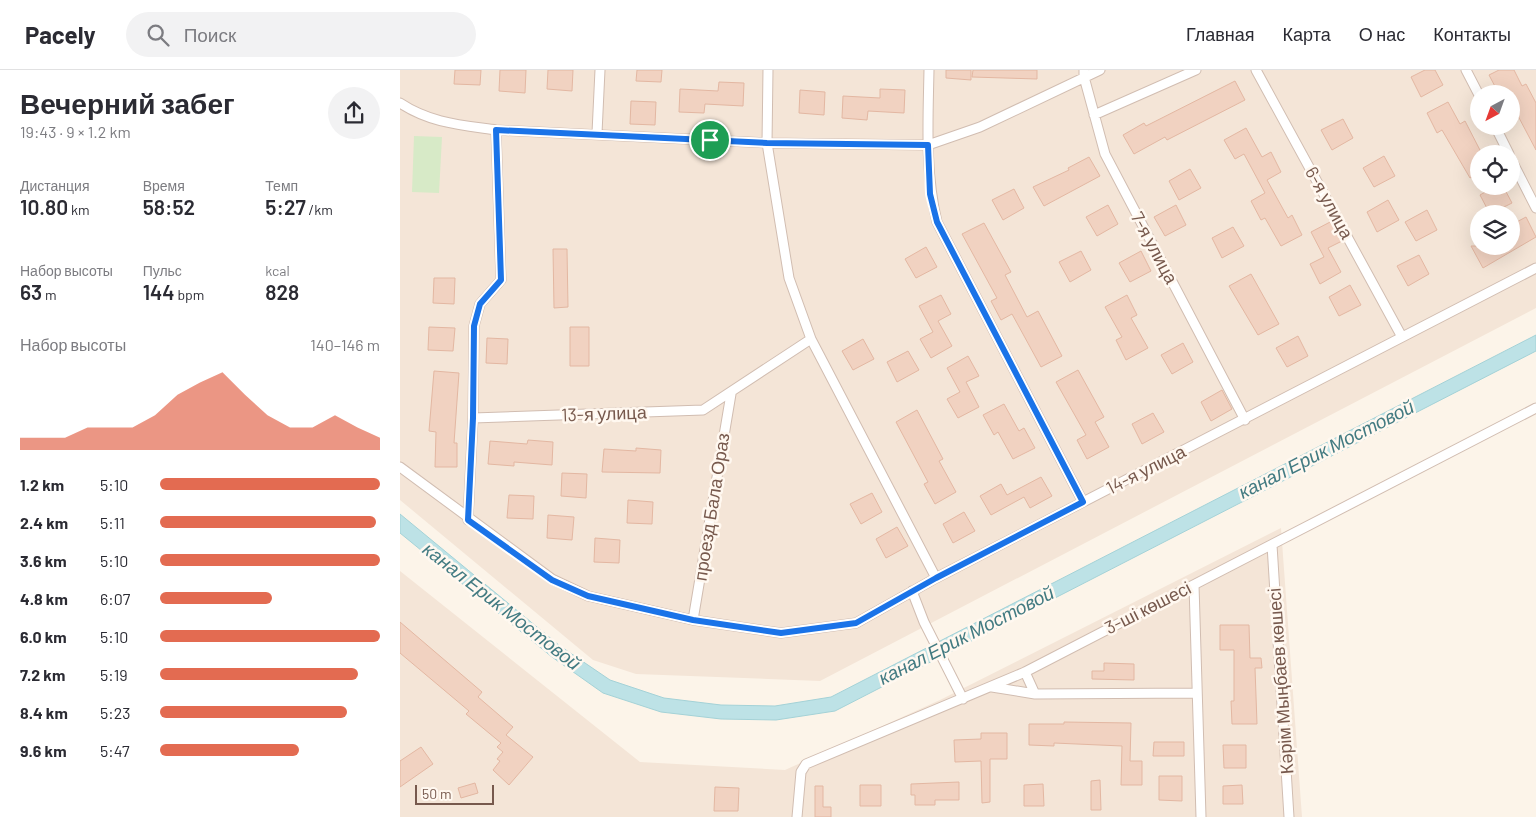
<!DOCTYPE html>
<html lang="ru">
<head>
<meta charset="utf-8">
<style>
	:root { --surface:#fff; --page:#f2f2f3; --text:#2b2b33; --muted:#7c7c81; --line:#e1e1e2; --accent:#e36b51 }
	body { margin:0; font-family:Barlow,sans-serif; background:var(--page); color:var(--text); height:100vh; display:flex; flex-direction:column; font-size:19px; white-space:nowrap }
	* { box-sizing:border-box; margin:0 }
	p { font-size:16px; color:var(--muted) }
	.icon { flex:none; width:28px; height:28px; fill:none; stroke:currentColor; stroke-width:2; stroke-linecap:round; stroke-linejoin:round }
	.map { position:relative; flex:1; overflow:hidden }
	.sheet { display:flex; flex-direction:column; background:var(--surface); width:400px }
	.sheet>* { flex:none }
	.needle { width:32px; rotate:221deg }
	.buttons { position:absolute; left:1070px; top:15px; display:grid; gap:10px }
	.buttons a { display:grid; place-items:center; width:50px; height:50px; border-radius:50%; background:var(--surface); box-shadow:0 5px 20px #0002; font-size:25px }
	.scale { position:absolute; left:15px; bottom:12px; width:79px; box-sizing:border-box; padding-left:5px; border:2px solid #77594d; border-top:0; font-size:14px; line-height:18px; white-space:nowrap; color:#77594d; -webkit-text-stroke:4px #fff8f0; paint-order:stroke }
	.pin { position:absolute; display:grid; place-items:center; width:42px; height:42px; color:#fff; margin:-21px; border:2px solid #fff; border-radius:50%; box-shadow:0 1px 5px #0007 }
	.round { display:grid; place-items:center; flex:none; width:52px; height:52px; border-radius:26px; background:var(--page) }
	.headline { display:flex; align-items:center; justify-content:space-between; height:85px; padding:0 20px }
	h1 { font-size:28px; font-weight:600; line-height:38px }
	.figures { display:grid; grid-template-columns:repeat(3,1fr); gap:8px; height:85px; padding:5px 20px }
	.figures div { display:grid; align-content:center }
	.figures b { font-size:21px; font-weight:600 }
	.figures small { font-size:14px; font-weight:400 }
	.figures p { font-size:14px }
	.chart { height:140px; padding:10px 20px }
	.chart p { display:flex; justify-content:space-between }
	.chart svg { width:100%; height:90px; margin-top:5px; fill:var(--accent); opacity:.7 }
	ul { padding:0 20px; list-style:none; font-size:16px }
	li { display:grid; grid-template-columns:80px 60px 1fr; align-items:center; height:38px }
	li i { height:12px; border-radius:6px; background:var(--accent) }
	header { display:flex; align-items:center; gap:30px; box-sizing:border-box; height:70px; padding:0 25px; background:var(--surface); border-bottom:1px solid var(--line) }
	header strong { font-size:24px }
	nav { display:flex; gap:28px; margin-inline-start:auto; font-size:18px }
	.search { width:350px; height:45px; background:var(--page); display:flex; align-items:center; gap:12px; box-sizing:border-box; padding:0 18px; border-radius:28px; color:var(--muted); font-size:19px }
	main { display:flex; flex:1; min-height:0 }
	.map>svg:first-child { display:block }
	.residential { fill:#f4e5d7; fill-rule:evenodd }
	.green { fill:#d7eac7 }
	.water { fill:#bde2e6; stroke:#a4d2d7 }
	.building { fill:#f1d2c1; stroke:#e3b7a2 }
	.lines { fill:none; stroke-linecap:round; stroke-linejoin:round }
	.minor-casing { stroke:#d1bdb1; stroke-width:11 }
	.minor { stroke:#fff; stroke-width:9 }
	.route-casing { stroke:#fff; stroke-width:10 }
	.route { stroke:#1a73e8; stroke-width:6 }
	.labels { text-anchor:middle; stroke-width:5; stroke-linejoin:round; paint-order:stroke }
	.street-label { font-size:18px; fill:#77594d; stroke:#fff8f0 }
	.water-label { font-size:19px; font-style:italic; fill:#437b82; stroke:#fff8f0 }
</style>
</head>
<body>
<header>
<strong>Pacely</strong>
<div class="search"><svg class="icon" aria-label="search" viewBox="0 0 24 24"><circle cx="10" cy="10" r="6"/><path d="M15 15l6 6"/></svg>Поиск</div>
<nav><a>Главная</a><a>Карта</a><a>О нас</a><a>Контакты</a></nav>
</header>
<main>
<section class="sheet">
<div class="headline"><div><h1>Вечерний забег</h1><p>19:43 · 9 × 1.2 km</p></div><a class="round"><svg class="icon" aria-label="share" viewBox="0 0 24 24"><path d="M12 15V3M7 8l5-5 5 5M5 13v7h14v-7"/></svg></a></div>
<div class="figures">
<div><p>Дистанция</p><b>10.80<small> km</small></b></div>
<div><p>Время</p><b>58:52</b></div>
<div><p>Темп</p><b>5:27<small> /km</small></b></div>
</div>
<div class="figures">
<div><p>Набор высоты</p><b>63<small> m</small></b></div>
<div><p>Пульс</p><b>144<small> bpm</small></b></div>
<div><p>kcal</p><b>828</b></div>
</div>
<div class="chart"><p><span>Набор высоты</span>140–146 m</p>
<svg viewBox="0 0 160 44" preserveAspectRatio="none"><path d="M0 44V38L10 38L20 38L30 33L40 33L50 33L60 27L70 17L80 11L90 6L100 17L110 27L120 33L130 33L140 27L150 33L160 38V44z"/></svg>
</div>
<ul>
<li><b>1.2 km</b>5:10<i style="width:100%"></i></li>
<li><b>2.4 km</b>5:11<i style="width:98%"></i></li>
<li><b>3.6 km</b>5:10<i style="width:100%"></i></li>
<li><b>4.8 km</b>6:07<i style="width:51%"></i></li>
<li><b>6.0 km</b>5:10<i style="width:100%"></i></li>
<li><b>7.2 km</b>5:19<i style="width:90%"></i></li>
<li><b>8.4 km</b>5:23<i style="width:85%"></i></li>
<li><b>9.6 km</b>5:47<i style="width:63%"></i></li>
</ul>
</section>
<div class="map">
<svg width="1136" height="747" viewBox="0 0 1136 747">
	<rect width="100%" height="100%" fill="#fcf4e9"/>
	<path class="residential" d="M0,0H1136V238L420,611L236,604L193,590L0,430ZM1079,24H1111V56H1079ZM1079,84H1111V116H1079ZM1079,144H1111V176H1079Z
		M881,458L902,747H0V501L240,692L385,700L540,630Z"/>
	<path class="green" d="M14,66L42,67L39,123L12,122Z"/>
	<path class="water" d="M1136,265V281L435,641L376,650L321,649L261,642L203,623L152,587L0,463V444L160,576L210,610L264,628L321,635L375,636L431,627Z"/>
	<path class="building" d="M55,0H81L80,15L54,14Z
		M100,0H126L125,23L99,21Z
		M148,0H173L172,21L147,19Z
		M237,0H262L261,12L236,11Z
		M546,0H571V10L546,8Z
		M573,0H637V9L572,7Z
		M1025,0H1035L1043,15L1021,27L1011,7Z
		M1099,0H1114L1122,16L1126,14L1136,33V80L1117,44L1111,39V24H1099L1089,5Z
		M835,11L845,30L767,70L765,67L734,84L723,65L744,53L746,56Z
		M319,12L344,13L343,36L305,34L304,43L279,42L280,19L318,21Z
		M480,19L505,20L504,43L468,41L467,50L442,48L443,26L480,28Z
		M400,20L425,22L424,45L399,43Z
		M231,31L256,32L255,55L230,54Z
		M1048,32L1060,54L1065,51L1082,84H1079V103L1070,108L1042,60L1037,63L1027,43Z
		M943,49L953,68L932,80L921,60Z
		M846,58L862,87L871,82L881,102L867,110L888,148L892,145L902,165L881,176L865,148L861,150L851,131L865,123L844,84L835,89L824,70Z
		M984,86L995,106L974,117L963,98Z
		M689,87L700,106L644,136L633,117L669,100L668,98Z
		M790,99L801,118L779,130L769,111Z
		M1096,116H1103L1112,133L1090,144L1080,125Z
		M614,119L624,138L603,150L592,130Z
		M988,130L999,150L977,162L967,142Z
		M708,135L718,154L697,166L686,147Z
		M776,135L786,155L765,166L754,147Z
		M1027,140L1037,160L1016,171L1005,152Z
		M1126,147L1136,167L1083,198L1071,176H1111V155Z
		M932,151L942,171L928,178L941,202L920,214L910,194L924,187L911,162Z
		M584,153L611,202L605,205L627,247L638,241L662,286L641,297L612,244L601,250L591,231L597,228L562,164Z
		M833,157L844,176L822,188L812,168Z
		M526,177L537,197L516,208L505,189Z
		M153,179H167L168,237L154,238Z
		M681,181L691,200L670,212L659,192Z
		M741,181L751,201L730,212L719,193Z
		M1019,185L1029,204L1008,216L997,196Z
		M851,204L879,254L858,265L829,216Z
		M34,208H55L54,234L33,233Z
		M950,215L961,235L939,246L929,227Z
		M541,225L551,244L538,251L552,276L531,288L520,269L533,262L519,236Z
		M727,225L737,245L731,248L748,278L726,290L716,270L722,267L705,237Z
		M29,257L55,258L53,281L28,280Z
		M170,257H189V296H170Z
		M898,266L908,286L887,297L876,278Z
		M87,268L108,269L107,294L86,293Z
		M463,269L474,289L453,300L442,281Z
		M783,273L793,292L772,304L761,285Z
		M508,281L519,300L497,312L487,292Z
		M568,286L579,306L566,312L579,337L558,348L547,329L560,322L547,298Z
		M678,300L704,347L695,352L709,377L687,389L677,370L686,365L656,312Z
		M34,301L59,303L54,373H57V397H35L36,362L29,361Z
		M822,320L832,339L811,351L801,332Z
		M604,334L619,361L624,358L635,378L613,389L598,362L594,365L583,345Z
		M517,340L543,389L539,391L556,422L535,434L524,414L528,412L496,352Z
		M753,343L764,362L742,374L732,354Z
		M128,370L153,372L152,395L114,392V396L88,394L90,371L127,374Z
		M236,378L261,380L260,403L202,402L204,379L236,381Z
		M162,403L187,404L186,428L161,426Z
		M641,407L652,426L630,438L624,427L591,445L580,426L601,414L607,425Z
		M472,423L482,442L461,454L450,434Z
		M109,425L134,426L133,449L107,448Z
		M228,430L253,432L252,454L227,453Z
		M564,442L575,461L553,473L543,454Z
		M148,445L174,447L172,470L147,468Z
		M497,457L508,476L486,488L476,469Z
		M195,468L220,470L219,493L194,492Z
		M0,552L82,622L78,627L113,657L106,665L133,687L109,715L93,700L100,691L97,689L103,682L97,677L101,673L66,644L69,641L0,583Z
		M820,555H849L850,588H861L862,598H855L857,654H832L831,631H834V580H820Z
		M704,593L734,594V610L692,609V601H704Z
		M664,652L731,653L730,691H742V715H721L722,676L654,673V676L629,675V654H664Z
		M581,663H607V689H590V732L582,733L581,691L555,692L554,670L581,669Z
		M754,672H784V686H753Z
		M823,675H846V698H824Z
		M21,677L33,694L0,717V691Z
		M759,706H782V731L759,730Z
		M700,710L701,740H691V711Z
		M559,712V730H535V735H515V725H511V714Z
		M75,713L78,723L61,728L58,718Z
		M643,714L644,736H624V715Z
		M460,715H481V736H460Z
		M842,715L843,734H823V716Z
		M415,716H423V737H431V747H415Z
		M315,717L339,718L338,741H314Z"/>
	<g class="lines">
		<g class="minor-casing">
			<path id="minor" d="M368,0L367,73L389,208L411,269L536,508
				M529,0C528,51 525,102 537,152L683,432
				M684,0V7L705,84L845,350
				M856,0L1002,267
				M1066,0L1079,25
				M0,33C30,53 61,55 96,60L367,73L528,75L580,57L700,0
				M694,45L796,0
				M1095,56L1109,84
				M197,63L200,0
				M1111,89L1136,138
				M73,348L303,340L411,269
				M0,397L152,509L188,526L293,550L381,563L456,553L536,508L1136,198
				M68,450L73,348L74,256L80,234L101,210L96,60
				M872,475L889,747
				M794,515L801,747
				M512,521L524,552L563,629
				M293,550L331,324
				M625,602L635,624
				M592,617L635,624L797,623
				M397,747L401,702L406,694L625,602L1136,338"/>
		</g>
		<use href="#minor" class="minor"/>
	</g>
	<g class="lines">
		<g class="route-casing">
			<path id="route" d="M96,60L367,73L528,75L530,124L537,152L683,432L536,508L456,553L381,563L293,550L188,526L152,510L68,450L73,348L74,256L80,234L101,210Z"/>
		</g>
		<use href="#route" class="route"/>
	</g>
	<g class="labels">
		<g class="street-label">
			<text transform="translate(929 133) rotate(61)" y="6">6-я улица</text>
			<text transform="translate(754 178) rotate(62)" y="6">7-я улица</text>
			<text transform="translate(204 344) rotate(-2)" y="6">13-я улица</text>
			<text transform="translate(746 400) rotate(-27)" y="6">14-я улица</text>
			<text transform="translate(312 437) rotate(-81)" y="6">проезд Бала Ораз</text>
			<text transform="translate(748 538) rotate(-27)" y="6">3-ші көшесі</text>
			<text transform="translate(881 611) rotate(-94)" y="6">Кәрім Мыңбаев көшесі</text>
		</g>
		<g class="water-label">
			<text transform="translate(926 379) rotate(-27)" y="7">канал Ерик Мостовой</text>
			<text transform="translate(102 536) rotate(38)" y="7">канал Ерик Мостовой</text>
			<text transform="translate(566 565) rotate(-27)" y="7">канал Ерик Мостовой</text>
		</g>
	</g>
</svg>
<div class="buttons">
<a><svg class="needle" viewBox="-14 -14 28 28"><path d="M0-13l5 13h-10z" fill="#e53935"/><path d="M0 13l5-13h-10z" fill="#7c7c81"/></svg></a>
<a><svg class="icon" aria-label="locate" viewBox="0 0 24 24"><circle cx="12" cy="12" r="6"/><path d="M12 2v4M12 18v4M2 12h4M18 12h4"/></svg></a>
<a><svg class="icon" aria-label="layers" viewBox="0 0 24 24"><path d="M12 4l9 5-9 5-9-5zM3 14l9 5 9-5"/></svg></a>
</div>
<div class="scale">50 m</div>
<div class="pin" style="left:310px;top:70px;background:#1e9e55"><svg class="icon" aria-label="arrive" viewBox="0 0 24 24"><path d="M6 21V4h12l-3 4 3 4H6"/></svg></div>
</div>
</main>
</body>
</html>
